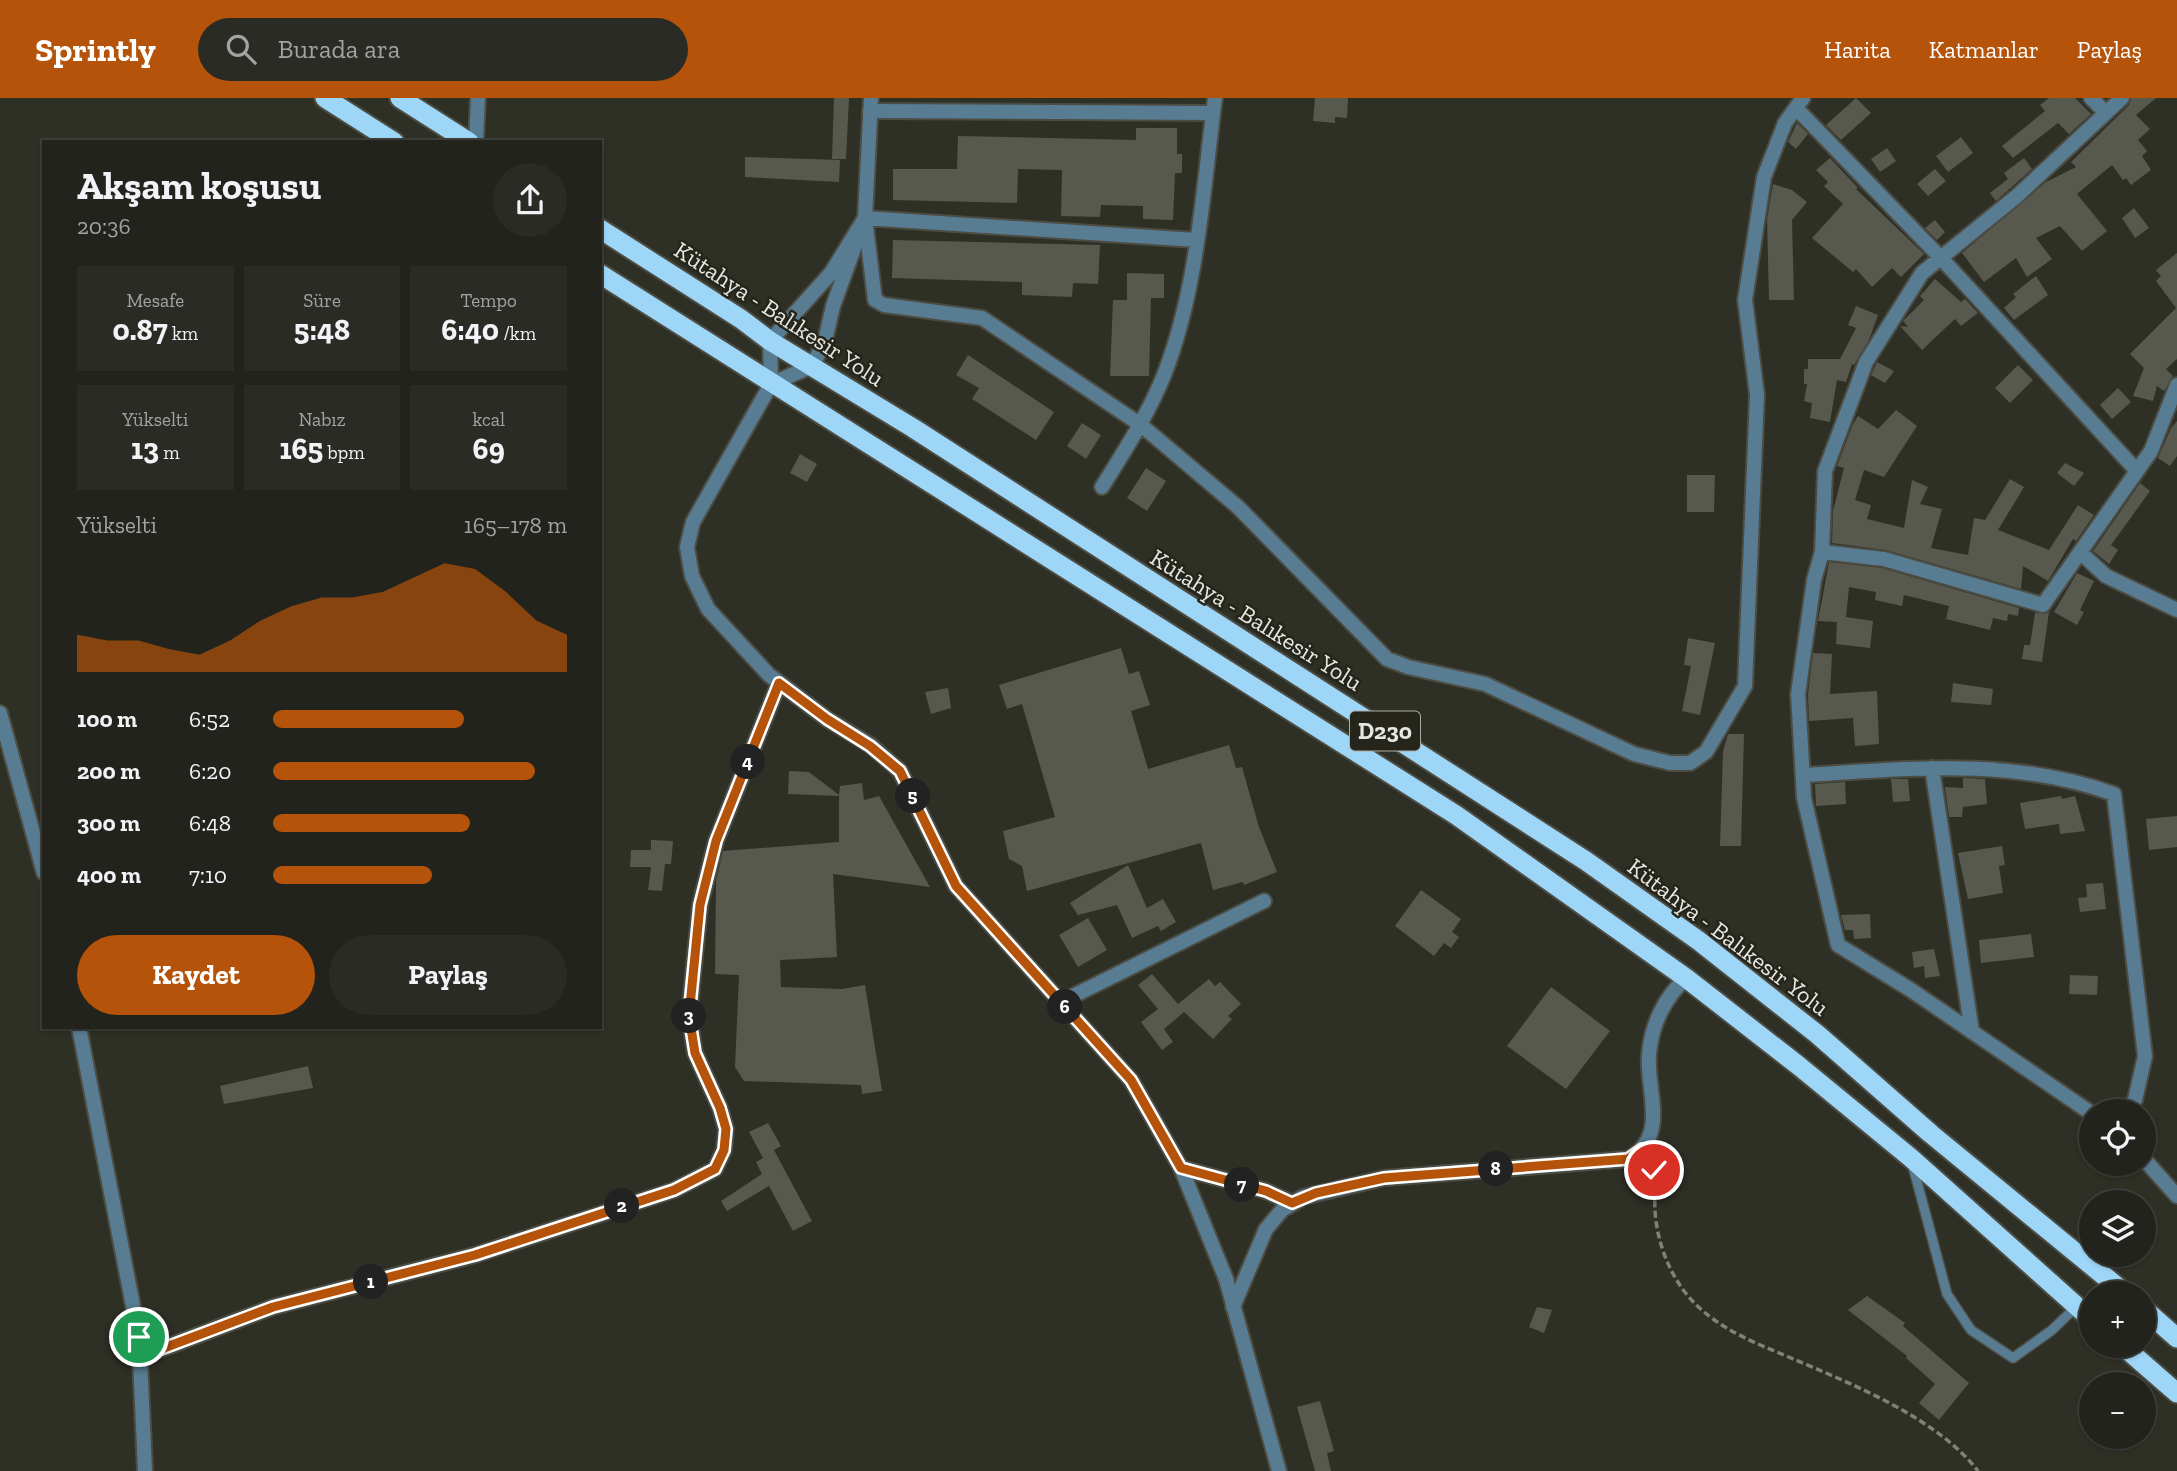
<!DOCTYPE html>
<html lang="tr">
<head>
<meta charset="utf-8">
<style>
	:root { --surface:#22231c; --page:#2a2b25; --text:#f1f3f6; --muted:#a2a4a3; --line:#3f403b; --accent:#b45309 }
	body { margin:0; font-family:"Zilla Slab",serif; background:var(--page); color:var(--text); height:100vh; display:flex; flex-direction:column; font-size:26px; white-space:nowrap }
	* { box-sizing:border-box; margin:0 }
	p { font-size:23px; color:var(--muted) }
	.icon { flex:none; width:38px; height:38px; fill:none; stroke:currentColor; stroke-width:2; stroke-linecap:round; stroke-linejoin:round }
	.map { position:relative; flex:1; overflow:hidden }
	.panel { position:absolute; left:42px; top:42px; width:560px; height:889px; display:flex; flex-direction:column; background:var(--surface); border-radius:0px; box-shadow:0 2px 5px #0004,0 0 0 2px var(--line) }
	.panel>* { flex:none }
	.fabs { position:absolute; left:2079px; top:1001px; display:grid; gap:14px }
	.fabs a { display:grid; place-items:center; width:77px; height:77px; border-radius:50%; background:var(--surface); box-shadow:0 2px 5px #0004,0 0 0 2px var(--line); font-size:35px }
	.pin { position:absolute; display:grid; place-items:center; width:60px; height:60px; color:#fff; margin:-30px; border:4px solid #fff; border-radius:50%; box-shadow:0 2px 7px #0007 }
	.km { position:absolute; width:35px; height:35px; margin:-18px; border-radius:50%; background:#222; color:#fff; font-size:19px; line-height:35px; text-align:center }
	.round { display:grid; place-items:center; flex:none; width:74px; height:74px; border-radius:37px; background:var(--page) }
	.head { display:flex; align-items:center; justify-content:space-between; height:119px; padding:0 35px }
	h1 { font-size:38px; font-weight:700; line-height:52px }
	.metrics { display:grid; grid-template-columns:repeat(3,1fr); gap:10px; height:119px; padding:7px 35px }
	.metrics div { display:grid; align-content:center; border-radius:0px; background:var(--page); text-align:center }
	.metrics b { font-size:30px; font-weight:700 }
	.metrics small { font-size:19px; font-weight:400 }
	.metrics p { font-size:19px }
	.chart { height:196px; padding:14px 35px }
	.chart p { display:flex; justify-content:space-between }
	.chart svg { width:100%; height:126px; margin-top:7px; fill:var(--accent); opacity:.7 }
	.primary-button { display:flex; gap:14px; margin-top:auto; padding:14px 35px }
	.primary-button a { flex:1; height:80px; border-radius:42px; background:var(--accent); color:#fff; font-size:28px; font-weight:700; line-height:80px; text-align:center }
	.primary-button a+a { background:var(--page); color:var(--text) }
	ul { padding:0 35px; list-style:none; font-size:23px }
	li { display:grid; grid-template-columns:112px 84px 1fr; align-items:center; height:52px }
	li i { height:18px; border-radius:9px; background:var(--accent) }
	header { display:flex; align-items:center; gap:42px; box-sizing:border-box; height:98px; padding:0 35px; background:var(--accent); color:#fff }
	header strong { font-size:33px }
	nav { display:flex; gap:38px; margin-inline-start:auto; font-size:24px }
	.search { width:490px; height:63px; background:var(--page); display:flex; align-items:center; gap:18px; box-sizing:border-box; padding:0 24px; border-radius:38px; color:var(--muted); font-size:26px }
	.map>svg:first-child { display:block }
	.building { fill:#58594e }
	.lines { fill:none; stroke-linecap:round; stroke-linejoin:round }
	.service-casing { stroke:#4c4c43; stroke-width:12 }
	.minor-casing { stroke:#4c4c43; stroke-width:18 }
	.tertiary-casing { stroke:#4c4c43; stroke-width:18 }
	.trunk-casing { stroke:#4c4c43; stroke-width:23 }
	.path { stroke:#808179; stroke-width:3.5; stroke-dasharray:7 3.5; stroke-linecap:butt }
	.service { stroke:#587c92; stroke-width:9 }
	.minor { stroke:#587c92; stroke-width:14 }
	.tertiary { stroke:#587c92; stroke-width:14 }
	.trunk { stroke:#9ed6f8; stroke-width:19 }
	.route-casing { stroke:#fff; stroke-width:14 }
	.route { stroke:#b45309; stroke-width:9 }
	.labels { text-anchor:middle; stroke-width:5; stroke-linejoin:round; paint-order:stroke }
	.shield { fill:#25251b; stroke:#adada6; stroke-width:2 }
	.shield-label { font-size:23px; font-weight:bold; fill:#e7e7e1 }
	.street-label { font-size:24px; fill:#e7e7e1; stroke:#25251b }
</style>
</head>
<body>
<header>
<strong>Sprintly</strong>
<div class="search"><svg class="icon" aria-label="search" viewBox="0 0 24 24"><circle cx="10" cy="10" r="6"/><path d="M15 15l6 6"/></svg>Burada ara</div>
<nav><a>Harita</a><a>Katmanlar</a><a>Paylaş</a></nav>
</header>
<div class="map">
<svg width="2177" height="1373" viewBox="0 0 2177 1373">
	<rect width="100%" height="100%" fill="#2e2f25"/>
	<path class="building" d="M834,0H849L846,61H832Z
		M1315,0H1348L1347,20L1335,19V25L1313,23Z
		M1856,0L1871,15L1841,42L1826,27Z
		M2049,0H2075L2091,16L2069,36L2058,25L2013,60L2002,48L2045,13L2040,7Z
		M2131,0H2156L2136,17L2150,31L2138,42L2147,53L2142,58L2151,72L2131,87L2126,80L2123,82L2112,67L2077,96L2107,133L2082,153L2060,128L2036,140L2052,161L2027,179L2016,160L1984,184L1962,155L2046,84L2076,69L2071,64L2129,7Z
		M1797,25L1808,36L1796,51L1788,44Z
		M1136,30H1177V56H1182V75H1175L1173,122L1143,121V108L1101,107L1100,119L1061,118L1062,72L1018,71L1017,105L893,102V71H957L958,38L1136,42Z
		M1961,39L1973,55L1948,74L1936,58Z
		M1887,50L1896,63L1880,74L1871,61Z
		M745,59L840,62L839,84L745,79Z
		M1830,60L1858,90L1856,91L1924,156L1901,179L1892,170L1872,189L1856,171L1853,174L1812,140L1843,106L1824,88L1828,84L1816,72Z
		M2024,60L2032,71L1996,103L1990,95L2008,81L2004,75Z
		M1935,71L1946,83L1928,98L1917,86Z
		M1773,86L1792,92L1807,104L1792,122L1794,202H1769L1767,121Z
		M2134,110L2149,130L2135,140L2122,120Z
		M1935,122L1945,134L1937,142L1925,130Z
		M893,142L1100,147L1098,186L1073,185L1072,199L1046,198L1022,197V184L892,180Z
		M2177,155V261L2166,271L2173,278L2164,293L2157,288L2153,303L2133,298L2144,270L2130,256L2176,210L2156,183L2161,178L2156,172Z
		M1127,175L1164,176V200H1151L1149,278H1110L1113,202H1127Z
		M2036,178L2048,197L2014,222L2004,210L2016,199L2013,196Z
		M1935,181L1961,204L1965,201L1978,215L1961,228L1955,221L1922,252L1900,228L1908,229L1903,223L1924,202L1920,198Z
		M1856,208L1878,217L1869,242L1854,267L1852,266L1846,284L1837,282L1830,324L1810,320L1812,305L1804,303L1807,286H1804V271H1808V261H1840L1856,230L1848,227Z
		M968,257L1054,314L1036,342L972,301L979,290L956,277Z
		M1877,264L1894,273L1885,285L1871,277Z
		M2018,267L2033,282L2010,305L1995,290Z
		M2118,290L2131,304L2112,321L2100,307Z
		M1896,312L1917,328L1884,379L1864,372L1855,402L1871,407L1867,421L1904,430L1912,382L1928,389L1920,406L1942,411L1931,450L1968,457L1974,420L1985,422L2010,381L2024,389L1998,432L2049,452L2078,407L2094,417L2076,443L2073,441L2048,483L2023,468L2021,491L1886,452L1832,445L1833,413L1844,370L1837,368L1853,326L1858,318L1878,331Z
		M2177,323V358L2170,368L2158,360L2171,330Z
		M1082,325L1101,337L1086,361L1067,348Z
		M800,356L817,366L807,384L790,375Z
		M2065,365L2084,375L2074,388L2057,375Z
		M1146,370L1166,383L1147,413L1127,400Z
		M1687,377H1715L1714,414H1687Z
		M2140,385L2150,393L2111,447L2118,452L2109,466L2093,453Z
		M1829,464L1882,470L2019,510L2018,518L2008,516L2007,523L1993,520L1990,532L1946,521L1949,508L1904,497L1902,508L1875,502L1876,494L1849,489L1846,519L1873,523L1870,550L1836,546L1837,524L1818,523Z
		M2077,475L2094,483L2080,512L2084,514L2077,527L2054,514Z
		M2049,514L2042,564L2022,561L2024,547H2030L2035,515Z
		M1688,540L1715,545L1700,617L1682,613L1691,568L1684,567Z
		M1121,550L1129,576L1139,573L1150,607L1131,613L1148,671L1229,647L1236,670L1242,669L1259,729L1277,774L1244,787L1243,784L1213,792L1201,745L1027,793L1022,768L1009,761L1003,733L1055,719L1022,606L1007,611L999,587Z
		M1813,555L1832,556L1830,596L1877,593L1879,646L1855,648L1853,620L1809,623L1808,596Z
		M1953,585L1993,591L1991,607L1951,604Z
		M948,590L951,610L931,616L925,594Z
		M1728,636H1744L1741,748H1720L1723,653Z
		M789,673L809,674L839,697L840,688L862,685L864,702L879,698L930,789L833,776L837,859L780,862L781,889L842,891L865,887L882,993L862,996L861,987L744,983L735,969L739,877L715,876L716,783L723,753L839,744V698L788,696Z
		M1963,680L1985,681L1987,706L1963,709L1962,719H1949L1945,689L1963,690Z
		M1891,681H1908L1910,703L1893,704Z
		M1845,684L1846,706L1816,708L1815,686Z
		M2061,698L2062,701L2075,698L2085,733L2060,736L2059,726L2025,731L2020,705Z
		M2177,718V749L2149,752L2146,721Z
		M651,742L673,743L671,766H665L662,793L648,792L651,769H630L631,752H651Z
		M2002,748L2005,767L1999,768L2003,795L1968,801L1958,755Z
		M1128,767L1147,810L1163,801L1176,824L1161,833L1158,828L1132,840L1117,807L1078,817L1070,805Z
		M2103,785L2106,811L2080,814L2078,800L2087,799L2086,786Z
		M1421,792L1461,821L1452,834L1459,839L1451,850L1444,845L1434,858L1395,828Z
		M1870,816L1871,840L1854,841L1853,832H1845L1841,817Z
		M1088,820L1107,852L1078,869L1059,837Z
		M2031,836L2034,859L1981,865L1979,842Z
		M1934,851L1940,878L1925,880L1924,868L1914,870L1912,854Z
		M1152,876L1178,906L1209,881L1215,888L1220,884L1241,906L1228,918L1232,921L1213,941L1184,914L1164,931L1173,944L1162,952L1141,924L1158,911L1138,887Z
		M2070,877L2098,878L2097,897L2069,896Z
		M1551,889L1610,933L1566,991L1507,948Z
		M308,968L313,990L224,1006L220,988Z
		M768,1025L781,1048L774,1052L812,1123L793,1133L769,1088L727,1113L721,1103L762,1076L756,1064L763,1060L749,1034Z
		M1867,1198L1905,1225L1903,1228L1969,1285L1939,1322L1919,1305L1935,1286L1906,1260L1907,1258L1848,1212Z
		M1537,1209L1552,1212L1544,1235L1529,1229Z
		M1320,1303L1334,1353L1327,1355L1331,1373H1315L1297,1309Z"/>
	<g class="lines">
		<g class="service-casing">
			<path id="service" d="M1912,1065L1947,1196L1971,1232L2013,1260L2052,1232L2077,1208"/>
		</g>
		<g class="minor-casing">
			<path id="minor" d="M2091,0L2106,15
				M1796,10L1941,160L2137,373
				M870,13L1213,15
				M476,44L478,0
				M1196,142L865,120L875,202L884,207L982,220L1141,327L1238,409L1387,561L1408,569L1485,586L1634,656L1670,665H1690L1706,654L1745,588L1757,297L1745,202L1764,79L1785,25L1803,0
				M1102,389C1125,352 1148,317 1164,277C1198,190 1203,91 1215,0
				M1822,454L1884,461L2043,507L2151,353L2177,287
				M2081,455L2106,478L2177,512
				M0,615L44,775
				M1932,670L1972,934
				M1803,677C1907,671 2014,659 2114,696L2145,958L2135,1002L2126,1013
				M1061,904L1264,803
				M79,929L139,1239L145,1373
				M2091,1015L1911,892L1838,847L1804,700L1798,596L1814,482L1822,454L1825,373L1866,264L1922,175L2017,98L2122,0
				M2144,1061L2177,1098
				M1181,1070L1266,1093L1292,1105
				M1233,1209L1266,1131L1282,1112L1303,1099L1384,1080L1628,1061C1670,1038 1646,994 1649,957C1651,927 1665,899 1686,880
				M140,1259L273,1209L475,1157L674,1092L715,1071L724,1052L726,1031L720,1010L695,955L689,918L700,807L716,743L779,585"/>
		</g>
		<g class="tertiary-casing">
			<path id="tertiary" d="M865,120L831,175L770,243L771,286L693,424L687,449L692,478L708,511L769,577L827,621L870,647L900,673L956,788L1131,982L1181,1070L1226,1181L1279,1373
				M771,286L812,268L825,243L833,208L865,120L871,0"/>
		</g>
		<g class="trunk-casing">
			<path id="trunk" d="M325,0L394,44
				M400,0L469,44
				M600,131L741,221L770,243L913,330L1586,763L1699,843L1817,936L1931,1036L2125,1195
				M600,176L1456,717L1686,880L1799,968L1911,1060L2091,1221
				M2144,1211L2177,1240
				M2123,1248L2177,1295"/>
		</g>
		<path class="path" d="M1650,1061C1658,1076 1654,1096 1655,1113C1657,1142 1667,1170 1684,1193C1712,1229 1751,1243 1791,1260C1852,1286 1937,1320 1978,1373"/>
		<use href="#service" class="service"/>
		<use href="#minor" class="minor"/>
		<use href="#tertiary" class="tertiary"/>
		<use href="#trunk" class="trunk"/>
	</g>
	<g class="lines">
		<g class="route-casing">
			<path id="route" d="M139,1239L140,1259L273,1209L475,1157L674,1092L715,1071L724,1052L726,1031L720,1010L695,955L689,918L700,807L716,743L779,585L827,621L870,648L900,673L956,788L1131,982L1181,1070L1266,1093L1292,1105L1316,1095L1384,1080L1628,1061L1642,1051L1654,1072"/>
		</g>
		<use href="#route" class="route"/>
	</g>
	<g class="labels">
		<rect class="shield" x="1350" y="613.5" width="70" height="39" rx="5"/>
		<g class="shield-label">
			<text x="1385" y="641">D230</text>
		</g>
		<g class="street-label">
			<text transform="translate(779 216) rotate(33)" y="8">Kütahya - Balıkesir Yolu</text>
			<text transform="translate(1256 522) rotate(32)" y="8">Kütahya - Balıkesir Yolu</text>
			<text transform="translate(1728 839) rotate(37)" y="8">Kütahya - Balıkesir Yolu</text>
		</g>
	</g>
</svg>
<div class="fabs">
<a><svg class="icon" aria-label="locate" viewBox="0 0 24 24"><circle cx="12" cy="12" r="6"/><path d="M12 2v4M12 18v4M2 12h4M18 12h4"/></svg></a>
<a><svg class="icon" aria-label="layers" viewBox="0 0 24 24"><path d="M12 4l9 5-9 5-9-5zM3 14l9 5 9-5"/></svg></a>
<a>+</a>
<a>−</a>
</div>
<div class="pin" style="left:139px;top:1239px;background:#1e9e55"><svg class="icon" aria-label="arrive" viewBox="0 0 24 24"><path d="M6 21V4h12l-3 4 3 4H6"/></svg></div>
<div class="pin" style="left:1654px;top:1072px;background:#d93025"><svg class="icon" aria-label="check" viewBox="0 0 24 24"><path d="M5 12l5 5 9-10"/></svg></div>
<b class="km" style="left:371px;top:1184px">1</b>
<b class="km" style="left:622px;top:1108px">2</b>
<b class="km" style="left:689px;top:918px">3</b>
<b class="km" style="left:748px;top:664px">4</b>
<b class="km" style="left:913px;top:698px">5</b>
<b class="km" style="left:1065px;top:909px">6</b>
<b class="km" style="left:1242px;top:1087px">7</b>
<b class="km" style="left:1496px;top:1071px">8</b>
<section class="panel">
<div class="head"><div><h1>Akşam koşusu</h1><p>20:36</p></div><a class="round"><svg class="icon" aria-label="share" viewBox="0 0 24 24"><path d="M12 15V3M7 8l5-5 5 5M5 13v7h14v-7"/></svg></a></div>
<div class="metrics">
<div><p>Mesafe</p><b>0.87<small> km</small></b></div>
<div><p>Süre</p><b>5:48</b></div>
<div><p>Tempo</p><b>6:40<small> /km</small></b></div>
</div>
<div class="metrics">
<div><p>Yükselti</p><b>13<small> m</small></b></div>
<div><p>Nabız</p><b>165<small> bpm</small></b></div>
<div><p>kcal</p><b>69</b></div>
</div>
<div class="chart"><p><span>Yükselti</span>165–178 m</p>
<svg viewBox="0 0 160 44" preserveAspectRatio="none"><path d="M0 44V31L10 33L20 33L30 36L40 38L50 33L60 26L70 21L80 18L90 18L100 16L110 11L120 6L130 8L140 16L150 26L160 31V44z"/></svg>
</div>
<ul>
<li><b>100 m</b>6:52<i style="width:65%"></i></li>
<li><b>200 m</b>6:20<i style="width:89%"></i></li>
<li><b>300 m</b>6:48<i style="width:67%"></i></li>
<li><b>400 m</b>7:10<i style="width:54%"></i></li>
</ul>
<div class="primary-button"><a>Kaydet</a><a>Paylaş</a></div>
</section>
</div>
</body>
</html>
